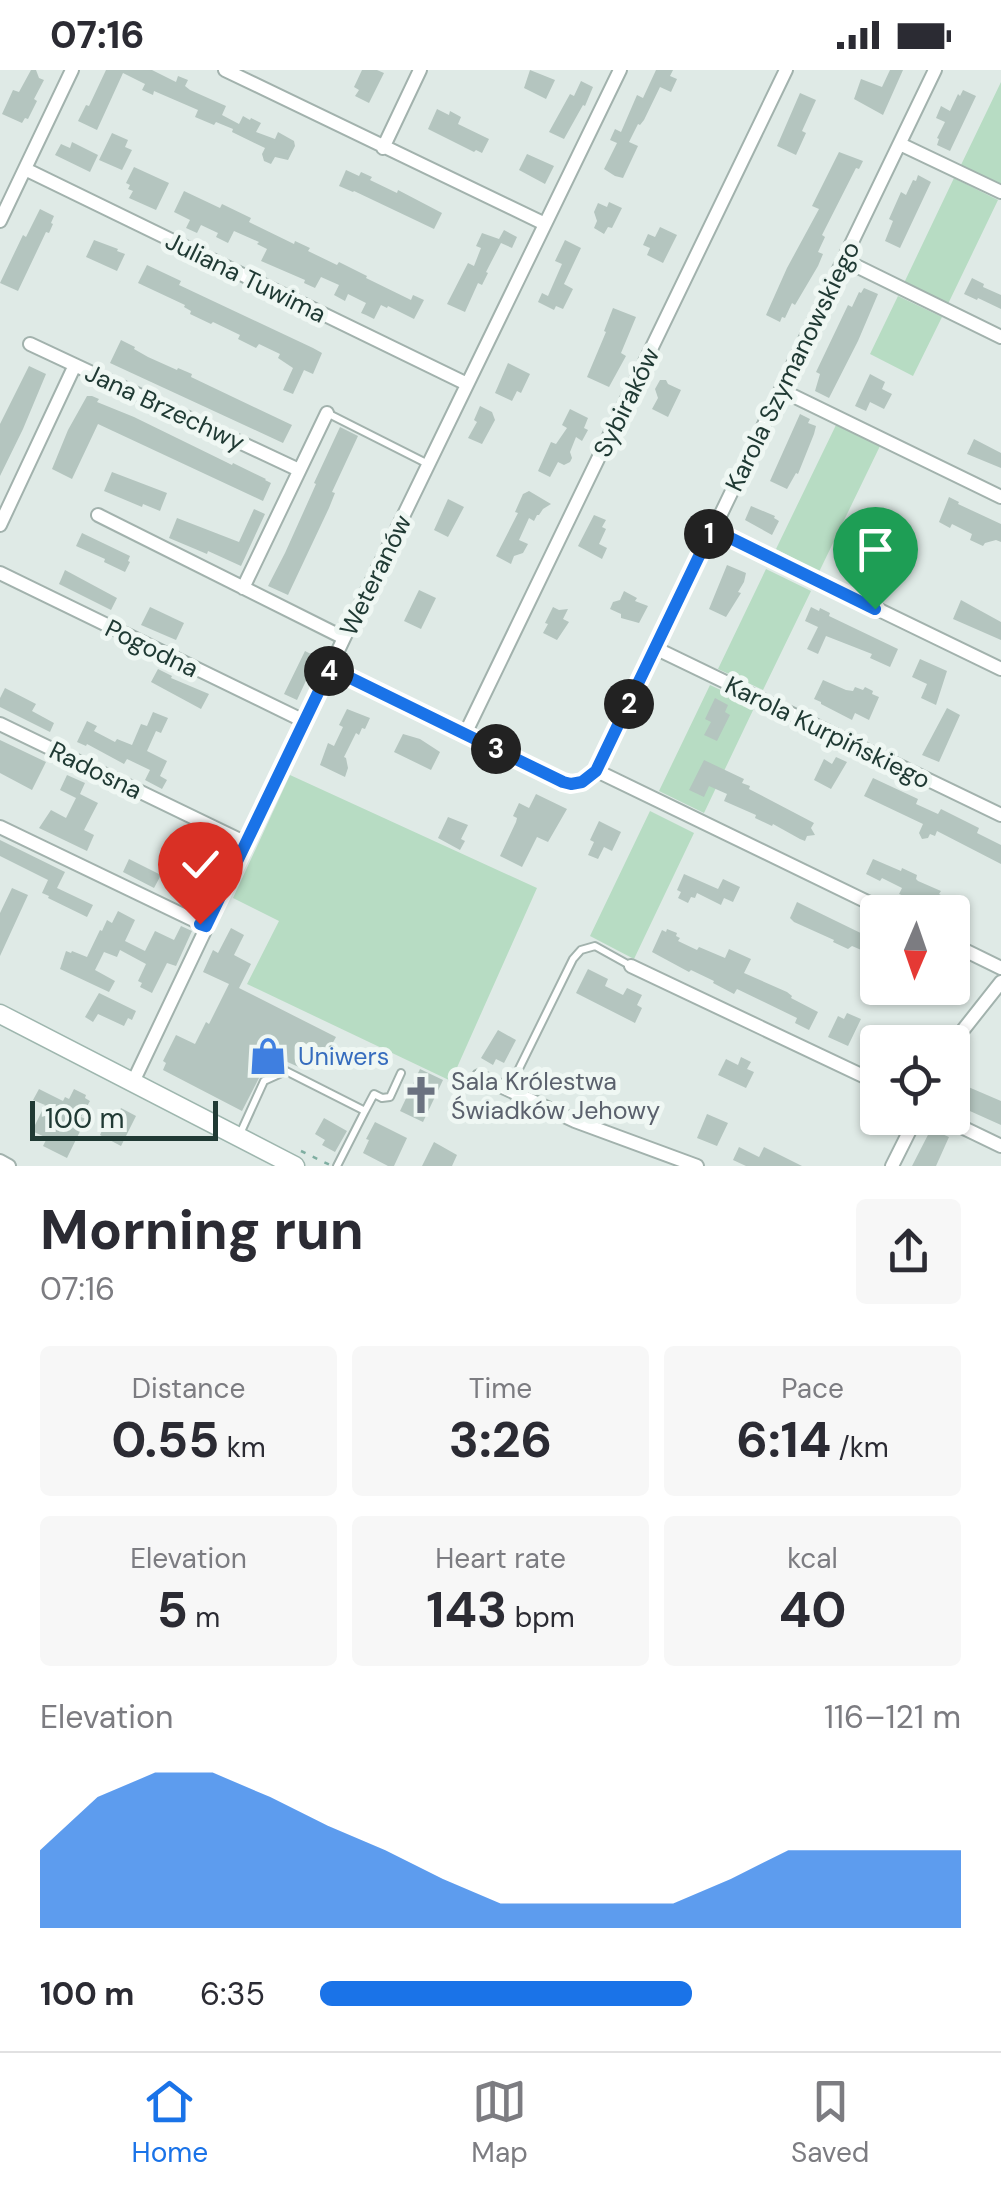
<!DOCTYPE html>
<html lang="en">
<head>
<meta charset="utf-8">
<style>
	:root { --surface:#fff; --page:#f7f7f7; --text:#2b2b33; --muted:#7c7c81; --line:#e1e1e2; --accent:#1a73e8 }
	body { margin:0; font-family:"DM Sans",sans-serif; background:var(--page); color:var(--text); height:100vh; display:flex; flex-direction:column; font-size:38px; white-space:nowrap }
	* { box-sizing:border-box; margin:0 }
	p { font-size:32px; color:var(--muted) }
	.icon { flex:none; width:55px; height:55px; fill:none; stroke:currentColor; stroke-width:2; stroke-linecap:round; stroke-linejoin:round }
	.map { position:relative; height:1096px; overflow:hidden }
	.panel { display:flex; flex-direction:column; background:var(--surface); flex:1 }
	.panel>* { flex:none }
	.needle { width:65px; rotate:182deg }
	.controls { position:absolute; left:860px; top:825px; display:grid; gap:20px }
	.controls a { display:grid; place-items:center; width:110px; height:110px; border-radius:10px; background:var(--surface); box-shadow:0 2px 8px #0004; font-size:50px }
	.scale { position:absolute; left:30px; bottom:25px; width:188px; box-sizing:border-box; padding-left:10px; border:5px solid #203a34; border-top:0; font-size:28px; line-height:35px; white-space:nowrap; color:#203a34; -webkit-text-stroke:8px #eff7f3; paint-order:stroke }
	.pin { position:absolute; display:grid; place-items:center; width:85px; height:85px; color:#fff; margin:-102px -42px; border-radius:50% 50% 50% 0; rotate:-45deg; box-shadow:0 0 10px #0007 }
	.pin .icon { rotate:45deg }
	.km { position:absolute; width:50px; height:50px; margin:-25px; border-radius:50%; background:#222; color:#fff; font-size:28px; line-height:50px; text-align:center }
	.round { display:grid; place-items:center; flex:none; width:105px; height:105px; border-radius:10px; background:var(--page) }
	.summary { display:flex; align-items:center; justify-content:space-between; height:170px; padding:0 40px }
	h1 { font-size:55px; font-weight:700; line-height:75px }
	.metrics { display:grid; grid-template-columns:repeat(3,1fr); gap:15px; height:170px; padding:10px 40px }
	.metrics div { display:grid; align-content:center; border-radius:10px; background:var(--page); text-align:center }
	.metrics b { font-size:50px; font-weight:700 }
	.metrics small { font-size:28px; font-weight:400 }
	.metrics p { font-size:28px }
	.chart { height:280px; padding:20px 40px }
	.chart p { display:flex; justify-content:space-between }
	.chart svg { width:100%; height:180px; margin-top:10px; fill:var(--accent); opacity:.7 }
	ul { padding:0 40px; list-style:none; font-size:32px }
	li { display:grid; grid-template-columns:160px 120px 1fr; align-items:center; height:75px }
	li i { height:25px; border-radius:12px; background:var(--accent) }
	.status { display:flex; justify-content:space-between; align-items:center; height:70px; padding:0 50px; background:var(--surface); direction:ltr }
	.status svg { height:28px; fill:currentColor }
	.tab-bar { display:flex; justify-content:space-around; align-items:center; height:140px; border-top:2px solid var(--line); background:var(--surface); font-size:28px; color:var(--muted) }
	.tab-bar a { display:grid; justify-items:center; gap:5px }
	.tab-bar .on { color:var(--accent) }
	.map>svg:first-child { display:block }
	.green { fill:#b7dcc3 }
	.building { fill:#b4c5bf }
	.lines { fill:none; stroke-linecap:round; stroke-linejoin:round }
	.lane-casing { stroke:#a2b2ad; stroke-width:10 }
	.street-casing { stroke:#a2b2ad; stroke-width:16 }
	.secondary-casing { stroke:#9eb6ae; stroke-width:21 }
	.path { stroke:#7faea1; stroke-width:2.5; stroke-dasharray:5 8; stroke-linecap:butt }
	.lane { stroke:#fff; stroke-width:6 }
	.street { stroke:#fff; stroke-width:12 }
	.secondary { stroke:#fff; stroke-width:18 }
	.route-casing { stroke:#fff; stroke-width:20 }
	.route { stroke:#1a73e8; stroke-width:12 }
	.labels { text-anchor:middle; stroke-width:10; stroke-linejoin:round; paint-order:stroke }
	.street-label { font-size:25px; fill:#203a34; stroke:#eff7f3 }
	.shop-label { font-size:25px; fill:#366cbe; stroke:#eff7f3; text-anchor:start }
	.worship-label { font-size:25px; fill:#5b616d; stroke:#eff7f3; text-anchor:start }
</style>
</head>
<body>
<div class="status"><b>07:16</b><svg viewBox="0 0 49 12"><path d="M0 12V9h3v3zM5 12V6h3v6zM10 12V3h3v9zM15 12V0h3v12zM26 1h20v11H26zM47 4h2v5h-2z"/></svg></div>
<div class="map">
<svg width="1001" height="1096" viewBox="0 0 1001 1096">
	<rect width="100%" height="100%" fill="#dfeae6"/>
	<path class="green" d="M1001,12V117L960,97Z
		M954,108L998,130L948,234L904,213Z
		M898,226L942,247L913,306L870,284Z
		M836,355L880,376L819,502L776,479Z
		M766,499L811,521L763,620L718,599Z
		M710,615L755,636L704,743L659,721Z
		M290,705L537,818L451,1011L247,914L279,851L233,828Z
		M650,741L694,763L634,889L590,866Z"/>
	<path class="building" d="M31,0H36L39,8L44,10L34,29L37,31L28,49L25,48L22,53L2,44L13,20L19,22Z
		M106,0H152L176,12L178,6L188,10L185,16L190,20L226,36L222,45L239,54L243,46L250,50L251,48L261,53L256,62L275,69L278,62L294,71L295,76L288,90L275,87L271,94L264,91L262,84L265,78L232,62L233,59L216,52L214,55L195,47L198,40L154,21L153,25L142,20L145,14L123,3L97,60L78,51L86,35L89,36Z
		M362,0H377L384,3L369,33L355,26L359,20L354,17Z
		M530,0L555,10L546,29L524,18Z
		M656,0H673L670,6L677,9L671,22L660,17L644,50L640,55L638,54L629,72L638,76L623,108L615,106L604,99L617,73L610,70L615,59L621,62L637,25L643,28Z
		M890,0H903L883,45L854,29L861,9L882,17Z
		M581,11L593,17L585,36L583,35L564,69L549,62L570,24L574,26Z
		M963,20L976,26L950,81L937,75L939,69L937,68L945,52L936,48L941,36L950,41L958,24L960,26Z
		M800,23L816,30L802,61L806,63L796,85L777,76Z
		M437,39L449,45L450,41L461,47L458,54L489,69L482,83L476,80L474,82L428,59Z
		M112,63L128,70L125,77L132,80L122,100L99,90Z
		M72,72L98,85L90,102L55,85L61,74L70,78Z
		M839,82L863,91L859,99L856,98L822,165L825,167L818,182L823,184L818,196L795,235L792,233L785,248L782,247L780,252L766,245L787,198L819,139L812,136Z
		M527,84L554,96L545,114L519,100Z
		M134,97L169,113L156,140L129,128L133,121L128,119L130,115L126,113Z
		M346,100L359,106L361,102L372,107L370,110L397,123L398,120L442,143L434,159L354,121L353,122L339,116Z
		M918,105L931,112L900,178L885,171L893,151L889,149L901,122L906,125L913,110L916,111Z
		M184,121L220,138L222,134L251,148L249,152L294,174L295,171L310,178L308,181L337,195L339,192L367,206L366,208L411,230L413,225L424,230L414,249L388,236L387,238L381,235L374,249L366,245L361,243L366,233L348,224L345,231L334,225L339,215L321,207L315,218L304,213L305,210L261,191L267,179L257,174L259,172L234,161L228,173L216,167L218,163L201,155L197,163L186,158L190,150L174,142Z
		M609,132L622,138L612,158L608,157L604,164L594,158L597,151L594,142L598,133L607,137Z
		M40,139L54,146L51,153L53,154L49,163L46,162L18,221L0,213L23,165L26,167Z
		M660,157L677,165L663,193L647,185L650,178L643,175L648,164L655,167Z
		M504,160L517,167L512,178L501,173L486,202L488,203L482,215L478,213L465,242L447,234L468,193L474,196L481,178L476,176L482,163L499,169Z
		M94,170L118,179L117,181L125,184L117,201L86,187Z
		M565,170L581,178L564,214L573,219L563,239L556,236L554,240L538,232L542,223L548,226L562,194L555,191Z
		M147,195L181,211L179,215L313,278L322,283L313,304L304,300L293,324L283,320L293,298L278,288L280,284L259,274L256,278L238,269L240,265L213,252L211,254L190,244L191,241L184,237L185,235L138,213Z
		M972,208L984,214L983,217L1001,225V239L978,228L977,230L964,224Z
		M864,218L878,224L858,271L829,328L815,321L820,304L816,302L848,235L852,237L859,222L861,223Z
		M613,238L636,247L621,283L626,286L609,317L587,307L606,262L604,261Z
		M121,270L135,277L134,279L148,287L177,300L178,298L192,304L191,307L292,355L283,373L110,293Z
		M508,293L530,304L521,323L517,321L512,331L495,323Z
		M29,296L46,304L23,359L0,406V354Z
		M870,304L885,312L882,319L892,324L884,339L870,332L866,341L855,336Z
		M660,310H666L668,314L681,320L668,347L652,339L658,328L655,319Z
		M87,326H92L99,329L97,332L134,347L226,392L232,395L233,393L266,409L265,410L271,413L263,431L98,354L72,409L52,399L68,360Z
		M480,336L492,342L495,350L482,374L468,368L477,352L474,350Z
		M570,339L588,348L584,358L588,360L582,371L576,367L570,382L572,388L570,392L564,395L558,392L550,407L538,401L551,372L556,374L567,358L562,355Z
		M800,344L810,349L808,353L816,356L814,364L798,404L796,403L787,419L770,411Z
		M340,357L358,366L332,422L335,423L329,438L288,525L268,516L285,483L312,423L316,414L314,413Z
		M974,369L1001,383V398L967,384Z
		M112,402L167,423L160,441L143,434L142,437L104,421Z
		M529,421L551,434L543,439L539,445H537L534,451L529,448L519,470L528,474L523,483L514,486L511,494L496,486L518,443L515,442L523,424Z
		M949,427L959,432L958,434L1001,454V472L996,470L985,473L983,476L970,470L972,464L952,454L950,458L939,452Z
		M448,429L464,437L448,467L434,460Z
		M751,436L775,446L774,448L779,451L772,465L745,450Z
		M254,439L265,444L241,496L208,481L207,484L169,468L177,448L239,472Z
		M594,445L606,450L602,457L606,459L599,474L607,478L602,489L578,476Z
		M82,463L130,486L128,491L130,492L125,502L104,492L105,489L76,476Z
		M727,495L746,503L744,512L738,522L741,523L726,547L709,539Z
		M65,500L117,528L111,540L59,514Z
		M419,520L436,528L421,559L404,551Z
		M624,521L637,528L635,531L648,536L639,553L621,548V544L610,539L613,532L620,530Z
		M961,530L1001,552V570L953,549Z
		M150,537L184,553L176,570L141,555Z
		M553,537L559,540L568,539L563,549L569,552L557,570L543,563L548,554L545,553Z
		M811,537L819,541L820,538L830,543L829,546L898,579L890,597L870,588L872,584L826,566L818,584L807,579L818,557L805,551Z
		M305,581L317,587L297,630L284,624Z
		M920,589L947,601L936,635L921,628L927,614L912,607Z
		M158,599L172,606L171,608L209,624L201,639L151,612Z
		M823,610L846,620L853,621L855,617L863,620L865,617L873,621L872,624L879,627L869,650L855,643L852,650L821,634V632L814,629Z
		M5,618L36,634L32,641L54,653L50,662L0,637V628Z
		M715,628L728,635L725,642L730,645L717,671L704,665L711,652L705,649Z
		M947,638L960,645L939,692L922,685Z
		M347,639L370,648L365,659L362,658L359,665L356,663L344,687L346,688L348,698L345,707L320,695L328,673L334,676L343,657L339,655Z
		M153,642L168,648L161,663L156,661L147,681L167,691L160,706L167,710L162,719L145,710L150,700L127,689L124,694L87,674L86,676L77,672L87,651L97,656L94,661L115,672L117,669L132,675L141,654L147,656Z
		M403,664L420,669L440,682L431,700L394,682Z
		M0,670L46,692L32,720L0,703Z
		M836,687L847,692L831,719L814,710L824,689L832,694Z
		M704,690L744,709L742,713L750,716L749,719L814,753L811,758L815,765L807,766L805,771L800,769L773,754L772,756L755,748L756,745L724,731L727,724L709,716L704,727L689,720Z
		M67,705L85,713L80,724L98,733L84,760L94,765L87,781L39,758L51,740L66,748L76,728L60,720Z
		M873,708L918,729L916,734L938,744L941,739L979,758L977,763L1001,775V794L937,761L935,766L930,764L928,768L922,769L919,763L923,754L864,726Z
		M536,724L567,739L548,772L537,767L522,797L500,786L516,752L517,748L513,746L519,733L529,738Z
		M448,747L468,755L461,769L465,771L460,780L438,768Z
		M599,751L621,762L612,781L604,777L598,789L588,785L594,772L590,770Z
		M187,764L222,780L215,794L192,783L187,794L175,789Z
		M0,770L65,802L57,818L93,835L87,847L48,828L49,826L42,823L48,810L0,786Z
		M129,789L161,805L154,818L123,802Z
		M873,789L901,801L902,798L917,805L916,809L918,811L941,821L939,824L945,827L939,840L899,824L902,818L882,808L880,811L866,804Z
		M684,804L718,819L723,809L740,817L733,832L724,828L721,835L697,823L695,828L691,827L688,833L678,828L681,822L677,820Z
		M12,818L28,825L0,886V843Z
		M797,832L875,870L878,865V894L866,888V882L852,876L848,879L833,872L834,870L794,852L790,848Z
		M118,841L135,850L125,871L145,881L155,861L174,870L181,856L192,861L176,896L167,893L152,923L140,917L142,913L138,911L146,894L120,880L117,887L104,882L95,900L115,911L109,922L60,899L66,881L71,883L72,881L87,887L100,860L102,861L107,850L112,853Z
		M231,858L244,865L234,885L251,894L239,918L336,967L325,987L309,979L301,998L283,990L279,997L260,1006L242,1041L163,1000L166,993L163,991L176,965L195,974L206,952L209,954L229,914L203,902L213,880L218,883Z
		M667,859L677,863L676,866L680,868L678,871L697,880L699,877L725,888L729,879L751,889L744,903L787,922L792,926L791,928L818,942L809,960L795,953L797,948L737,919L734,924L713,913L714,911L691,900L689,902L652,882L662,860L666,862Z
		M588,899L608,909L605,916L623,925L627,918L642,925L637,935L642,938L635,953L576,923Z
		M99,923L136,941L132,950L128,948L124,956L98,944L93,952L85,947Z
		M847,943L861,949L848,976L828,967L838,946L844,949Z
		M498,960L516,970L504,993L496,989L493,995L481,988Z
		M741,987L751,992L747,999L754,1002L746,1018L718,1005L726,989L738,995Z
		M420,999L443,1010L423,1052L400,1041Z
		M952,1010L1001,1031V1055L952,1033Z
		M39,1019L63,1031L65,1027L69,1029L74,1019L86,1025L85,1028L90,1031L81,1047L86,1049L67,1088L43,1076L47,1068L32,1061L45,1035L33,1030Z
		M121,1038L136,1046L121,1076L100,1065L105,1054L112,1058Z
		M707,1044L728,1053L717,1076L697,1068Z
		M324,1048L347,1061L335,1082L322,1075L325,1070L315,1064Z
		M375,1052L407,1068L394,1096H388L363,1083L369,1070L366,1069Z
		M931,1059L949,1067L936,1096H912Z
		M434,1072L457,1085L452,1096H422Z
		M739,1077L759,1087L764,1077L802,1096H746L733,1090Z"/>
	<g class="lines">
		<g class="lane-casing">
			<path id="lane" d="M327,343L428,394
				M509,1019L573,889L581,880L595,876L631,896
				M365,1041L374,1024L382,1028L390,1027L401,1003
				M239,1066L264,1011L286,1001L365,1041L337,1096"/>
		</g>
		<g class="street-casing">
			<path id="street" d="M225,0L545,154
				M900,74L1001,122
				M383,78L420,0
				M25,99L467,314
				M0,151L72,0
				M844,190L1001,267
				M30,274L299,400
				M781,320L1001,427
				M98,445L344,568
				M0,455L75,295
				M712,459L1001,599
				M0,503L304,651
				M243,518L327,343
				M655,578L1001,745
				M330,598L563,712C577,717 586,710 597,701L935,0
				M0,654L246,773
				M465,664L786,0
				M597,701L888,842
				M0,757L206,856
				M952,874L1001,898
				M631,896L878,1013
				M952,974L1001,912
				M479,1006L575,1051L697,1096
				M133,1012L344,568L620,0
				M943,1048L1001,1076
				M0,1091L9,1096
				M892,1096L916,1048"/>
		</g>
		<g class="secondary-casing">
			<path id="secondary" d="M0,944L295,1096"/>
		</g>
		<path class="path" d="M301,1081L330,1095"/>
		<use href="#lane" class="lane"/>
		<use href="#street" class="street"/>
		<use href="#secondary" class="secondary"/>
	</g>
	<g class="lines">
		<g class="route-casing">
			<path id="route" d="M200,854L206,856L330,598L563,712L571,714L582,712L596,701L712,459L875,539"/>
		</g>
		<use href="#route" class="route"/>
	</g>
	<defs>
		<g id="shop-bare" transform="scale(3)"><path d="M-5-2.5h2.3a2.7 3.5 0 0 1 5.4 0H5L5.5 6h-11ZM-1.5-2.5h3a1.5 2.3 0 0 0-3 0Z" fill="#3f7fe0" stroke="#eff7f3" stroke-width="2.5" paint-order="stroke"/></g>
		<g id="church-bare" transform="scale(3)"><path d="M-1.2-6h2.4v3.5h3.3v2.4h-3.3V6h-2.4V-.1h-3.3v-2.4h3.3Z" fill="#6b7280" stroke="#eff7f3" stroke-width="2.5" paint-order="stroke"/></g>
	</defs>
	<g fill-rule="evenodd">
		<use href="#shop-bare" x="268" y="986"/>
		<use href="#church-bare" x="421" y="1025"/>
	</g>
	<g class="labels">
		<g class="street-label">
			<text transform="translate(246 207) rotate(26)" y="9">Juliana Tuwima</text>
			<text transform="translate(792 296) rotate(-64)" y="9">Karola Szymanowskiego</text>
			<text transform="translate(626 332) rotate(-64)" y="9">Sybiraków</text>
			<text transform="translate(165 337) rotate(25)" y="9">Jana Brzechwy</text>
			<text transform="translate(375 505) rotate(-64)" y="9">Weteranów</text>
			<text transform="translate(152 578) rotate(26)" y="9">Pogodna</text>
			<text transform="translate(828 662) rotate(26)" y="9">Karola Kurpińskiego</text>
			<text transform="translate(96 700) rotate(26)" y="9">Radosna</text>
		</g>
		<g class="shop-label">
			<text x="298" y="995">Uniwers</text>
		</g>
		<g class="worship-label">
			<text x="451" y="1020">Sala Królestwa<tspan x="451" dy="29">Świadków Jehowy</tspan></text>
		</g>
	</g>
</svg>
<div class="controls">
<a><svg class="needle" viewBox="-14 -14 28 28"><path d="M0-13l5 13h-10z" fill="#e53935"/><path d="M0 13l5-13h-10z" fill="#7c7c81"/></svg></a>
<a><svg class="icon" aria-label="locate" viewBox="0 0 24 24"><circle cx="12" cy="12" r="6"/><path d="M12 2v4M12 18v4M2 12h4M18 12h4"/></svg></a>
</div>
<div class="scale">100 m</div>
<div class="pin" style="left:875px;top:539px;background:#1e9e55"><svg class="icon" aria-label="arrive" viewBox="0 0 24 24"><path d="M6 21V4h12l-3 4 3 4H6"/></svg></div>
<div class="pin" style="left:200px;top:854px;background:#d93025"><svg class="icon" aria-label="check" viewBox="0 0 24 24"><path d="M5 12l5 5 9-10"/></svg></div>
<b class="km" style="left:709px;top:464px">1</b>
<b class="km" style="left:629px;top:634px">2</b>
<b class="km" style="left:496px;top:679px">3</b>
<b class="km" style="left:329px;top:601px">4</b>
</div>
<section class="panel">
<div class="summary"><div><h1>Morning run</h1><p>07:16</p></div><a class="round"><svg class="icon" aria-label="share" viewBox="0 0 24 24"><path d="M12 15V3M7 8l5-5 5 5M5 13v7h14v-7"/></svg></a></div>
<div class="metrics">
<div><p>Distance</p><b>0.55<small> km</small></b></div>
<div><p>Time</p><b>3:26</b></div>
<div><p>Pace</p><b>6:14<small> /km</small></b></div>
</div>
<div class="metrics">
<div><p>Elevation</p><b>5<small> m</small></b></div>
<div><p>Heart rate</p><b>143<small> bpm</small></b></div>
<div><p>kcal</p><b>40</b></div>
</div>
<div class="chart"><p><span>Elevation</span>116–121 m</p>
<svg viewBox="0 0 160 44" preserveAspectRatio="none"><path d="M0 44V25L10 12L20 6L30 6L40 12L50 19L60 25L70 32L80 38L90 38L100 38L110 38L120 32L130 25L140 25L150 25L160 25V44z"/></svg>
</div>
<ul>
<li><b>100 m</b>6:35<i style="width:58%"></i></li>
</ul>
</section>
<nav class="tab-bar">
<a class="on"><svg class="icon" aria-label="home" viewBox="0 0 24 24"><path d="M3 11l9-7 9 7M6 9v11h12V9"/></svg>Home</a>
<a><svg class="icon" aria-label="map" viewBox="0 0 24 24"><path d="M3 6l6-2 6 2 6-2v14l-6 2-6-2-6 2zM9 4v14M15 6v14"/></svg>Map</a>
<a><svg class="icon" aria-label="saved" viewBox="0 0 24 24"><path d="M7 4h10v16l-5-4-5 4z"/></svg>Saved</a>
</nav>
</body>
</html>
